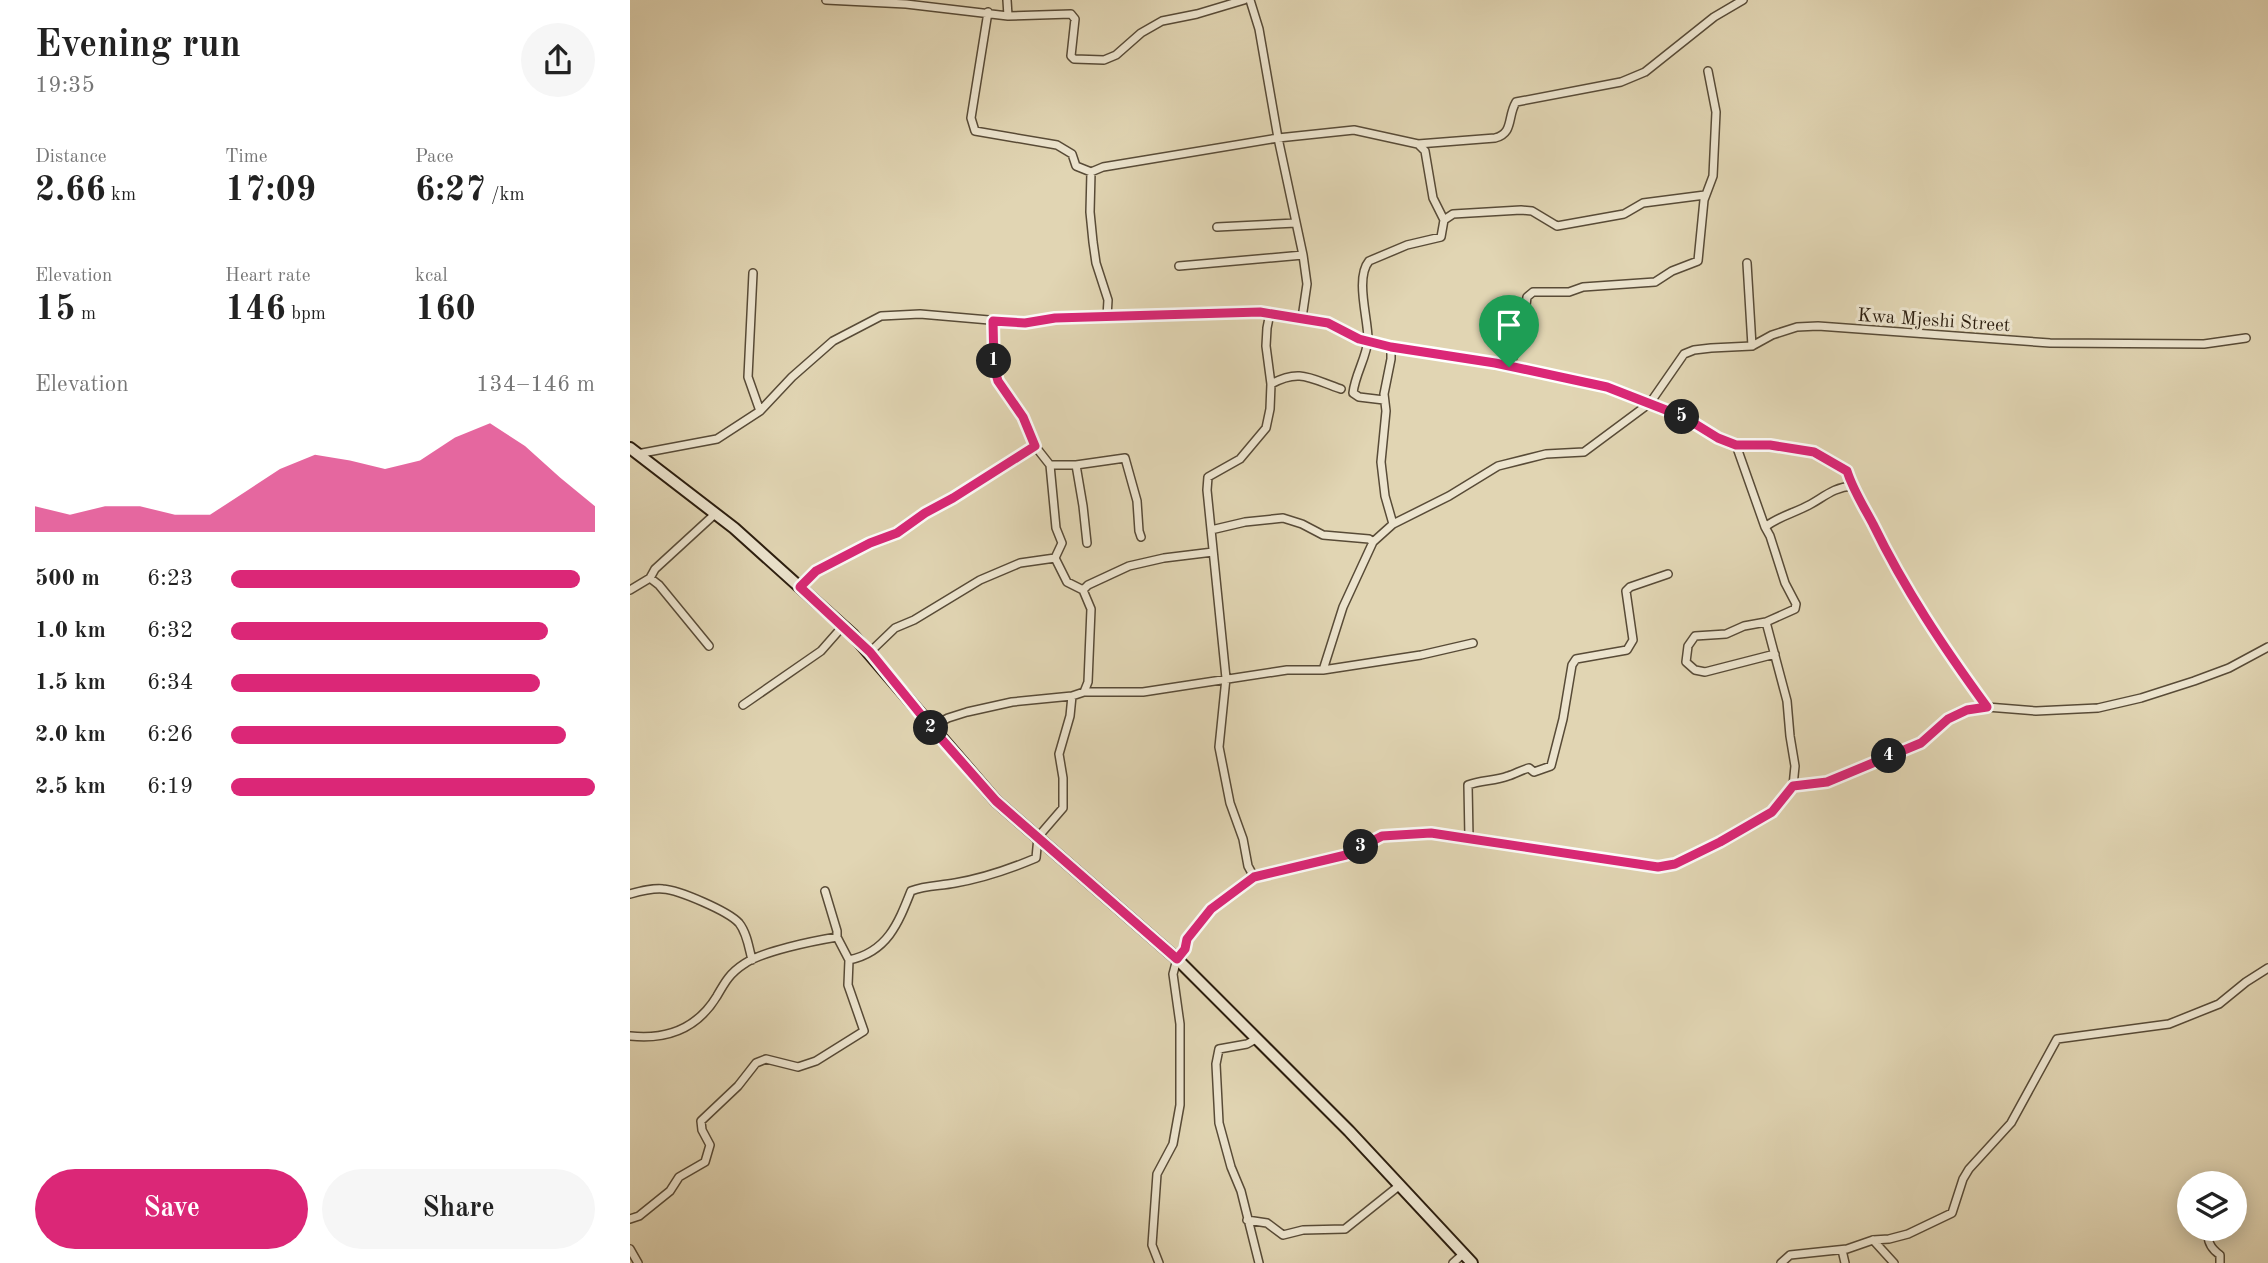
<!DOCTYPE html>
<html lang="en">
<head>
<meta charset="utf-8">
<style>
	:root { --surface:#fff; --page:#f6f6f6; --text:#222; --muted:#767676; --accent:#db2777 }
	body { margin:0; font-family:"Old Standard TT",serif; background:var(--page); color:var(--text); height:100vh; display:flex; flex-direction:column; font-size:26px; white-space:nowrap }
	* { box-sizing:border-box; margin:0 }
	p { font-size:23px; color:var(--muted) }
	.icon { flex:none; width:38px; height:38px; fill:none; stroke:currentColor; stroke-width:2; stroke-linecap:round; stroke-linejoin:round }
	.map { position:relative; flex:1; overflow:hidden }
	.sheet { display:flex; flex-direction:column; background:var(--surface); width:630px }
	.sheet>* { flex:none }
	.tools { position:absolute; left:1547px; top:1171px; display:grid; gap:14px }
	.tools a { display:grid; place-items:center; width:70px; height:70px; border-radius:50%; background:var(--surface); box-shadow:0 4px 18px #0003; font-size:35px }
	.pin { position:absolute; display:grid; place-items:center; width:60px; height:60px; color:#fff; margin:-72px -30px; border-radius:50% 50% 50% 0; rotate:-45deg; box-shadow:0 0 7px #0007 }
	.pin .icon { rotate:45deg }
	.km { position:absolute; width:35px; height:35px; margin:-18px; border-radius:50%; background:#222; color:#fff; font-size:19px; line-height:35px; text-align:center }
	.round { display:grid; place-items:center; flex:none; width:74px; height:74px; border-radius:37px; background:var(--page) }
	.headline { display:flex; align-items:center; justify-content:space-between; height:119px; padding:0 35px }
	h1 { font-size:38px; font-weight:700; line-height:52px }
	.figures { display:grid; grid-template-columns:repeat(3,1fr); gap:10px; height:119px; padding:7px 35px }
	.figures div { display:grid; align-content:center }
	.figures b { font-size:35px; font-weight:700 }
	.figures small { font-size:19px; font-weight:400 }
	.figures p { font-size:19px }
	.chart { height:196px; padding:14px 35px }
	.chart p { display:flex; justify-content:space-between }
	.chart svg { width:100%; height:126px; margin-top:7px; fill:var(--accent); opacity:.7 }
	.primary-button { display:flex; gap:14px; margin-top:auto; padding:14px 35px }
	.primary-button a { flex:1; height:80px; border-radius:42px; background:var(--accent); color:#fff; font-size:28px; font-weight:700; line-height:80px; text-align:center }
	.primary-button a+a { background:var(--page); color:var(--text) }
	ul { padding:0 35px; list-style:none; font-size:23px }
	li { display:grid; grid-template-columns:112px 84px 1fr; align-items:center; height:52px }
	li i { height:18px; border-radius:9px; background:var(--accent) }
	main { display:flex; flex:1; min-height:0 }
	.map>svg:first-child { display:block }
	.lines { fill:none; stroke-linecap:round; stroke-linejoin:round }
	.minor-casing { stroke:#584b37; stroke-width:10 }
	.secondary-casing { stroke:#2b1d0e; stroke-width:14 }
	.minor { stroke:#ece4ce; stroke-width:7 }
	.secondary { stroke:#ece4ce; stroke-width:10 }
	.route-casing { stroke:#fff; stroke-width:14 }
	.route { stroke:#db2777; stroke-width:9 }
	.labels { text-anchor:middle; stroke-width:6; stroke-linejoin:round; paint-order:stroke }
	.street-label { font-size:19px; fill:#2b1d0e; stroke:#ece4ce }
</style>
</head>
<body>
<main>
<section class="sheet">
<div class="headline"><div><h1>Evening run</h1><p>19:35</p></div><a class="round"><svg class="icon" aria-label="share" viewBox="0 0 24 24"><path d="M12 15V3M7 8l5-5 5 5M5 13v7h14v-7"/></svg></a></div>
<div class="figures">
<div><p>Distance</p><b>2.66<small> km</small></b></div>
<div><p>Time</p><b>17:09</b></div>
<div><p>Pace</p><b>6:27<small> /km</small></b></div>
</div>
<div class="figures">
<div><p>Elevation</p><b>15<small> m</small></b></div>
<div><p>Heart rate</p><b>146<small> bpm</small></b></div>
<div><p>kcal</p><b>160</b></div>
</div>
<div class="chart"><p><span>Elevation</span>134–146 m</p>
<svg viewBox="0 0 160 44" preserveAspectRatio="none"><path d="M0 44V35L10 38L20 35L30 35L40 38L50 38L60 30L70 22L80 17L90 19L100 22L110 19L120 11L130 6L140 14L150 25L160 35V44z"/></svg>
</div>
<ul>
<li><b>500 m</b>6:23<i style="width:96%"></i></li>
<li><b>1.0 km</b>6:32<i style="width:87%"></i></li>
<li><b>1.5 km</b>6:34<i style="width:85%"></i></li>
<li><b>2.0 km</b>6:26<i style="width:92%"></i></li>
<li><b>2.5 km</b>6:19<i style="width:100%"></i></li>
</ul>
<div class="primary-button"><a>Save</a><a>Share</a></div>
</section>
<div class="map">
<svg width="1638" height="1263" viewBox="0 0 1638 1263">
	<rect width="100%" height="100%" fill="#e1d5b3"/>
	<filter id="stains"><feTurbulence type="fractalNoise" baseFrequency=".00286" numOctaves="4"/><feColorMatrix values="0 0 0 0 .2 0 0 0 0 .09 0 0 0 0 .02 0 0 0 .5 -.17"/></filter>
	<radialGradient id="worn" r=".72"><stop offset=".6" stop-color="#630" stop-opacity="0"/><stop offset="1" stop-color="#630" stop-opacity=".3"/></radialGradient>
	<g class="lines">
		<g class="minor-casing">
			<path id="minor" d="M196,0L276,4L378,16L441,14L445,19L441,56L444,59L474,60L486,55L511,33L532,21L567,14L614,0
				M377,0L378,16
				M620,0L629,29L648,138L673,255L677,284L672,318
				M358,12L341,118L345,131L427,145L442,154L446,166L461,172L473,167L648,138L724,130L788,144L795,151L803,198L814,220
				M788,144L865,138C884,133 877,117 886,102L991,82L1015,72L1084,17L1113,0
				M461,172L460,212L463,242L466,263L478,300L477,317
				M587,227L666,223
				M1117,263L1122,346
				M549,266L673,255
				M123,273L118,377L130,411
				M363,321L364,367L368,381L392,417L405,446L420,465H446L453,506L457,543
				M761,347V359L754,394L756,411L751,462L755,496L763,524
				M879,367L892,336L897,297L903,292H939L953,287L1025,282L1042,271L1068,261L1074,200L1083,176L1086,112L1078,71
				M641,384C670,368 681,379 711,389
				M754,400L729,397L723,393C725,374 737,357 738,339C738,318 725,278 739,261L777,245L811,237L814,220L823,214L891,210L902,211L927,226L994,214L1013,203L1075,195
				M1106,445L1135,527
				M7,454L87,439L130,411L162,377L203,341L251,316L290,314L395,323L425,318L630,312L672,318L698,323L729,339L761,347L865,363L977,387L1054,417L1089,438L1106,445H1140L1183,452L1217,471C1223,490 1234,507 1242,525C1275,590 1314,649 1357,707
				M420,465L426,528L432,543L425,558
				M446,465L495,458L507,501L509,531L511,537
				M581,530L615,522L653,518L672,524L693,535L739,539L743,542L763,524L819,496L868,466L916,454L954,452L1020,403L1054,354L1064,350L1081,348L1122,346L1142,335L1167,327L1188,326L1420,343L1574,344L1616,338
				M20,578L29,585L79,646
				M170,587L186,571L240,543L267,533L294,512L323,498L405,446
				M0,590L20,578L25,569L85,514
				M1136,622L1114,626L1096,634L1065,636L1058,646L1056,662L1065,670L1075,672L1145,654
				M240,652L265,628L284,620L350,580L390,563L425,558L437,582L453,590
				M693,670L713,607L743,542
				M454,692L458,682L461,609L453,590L458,585L499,566L534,558L583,552
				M113,705L191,651L213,626
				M301,727L318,718L337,712L382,702L442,696L454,692H513L657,670H693L791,655L843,643
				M1163,786L1197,782L1291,743L1318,719L1337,710L1357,707L1406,711L1468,708L1511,698L1564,681L1599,668L1638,647
				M839,838L838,785C851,780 865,781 878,776C885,774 891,770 899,768L904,772L921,766L933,719L942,665L946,659L997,650L1003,640L996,591L1000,587L1038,574
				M624,877L618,866L613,839L600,803L589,747L596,678L577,490L578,477L610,459L636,428L640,409L641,384L636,346L637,328L640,313
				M195,891L207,931V937
				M0,894C11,891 22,888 33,889C49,890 98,911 109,923C117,933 119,948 122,960
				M0,1036C37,1040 67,1029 87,996C95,982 100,973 114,964C133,951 183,941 207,937L219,960
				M626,1039L617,1044L589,1049L586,1064L589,1123L601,1167L611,1191L629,1263
				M0,1219L9,1216L40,1191L49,1177L75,1162L80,1145L72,1130L71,1121L108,1086L126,1063L136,1059L168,1067L186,1061L234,1031L218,985L219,960C257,952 268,924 281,891C296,885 310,886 325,883C354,878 380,869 406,858L408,837L433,808V778L429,754L440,716L442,696
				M617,1220L637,1223L653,1235L673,1230L715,1229L770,1185
				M1579,1228C1576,1240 1580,1248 1590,1255V1263
				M1243,1240L1264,1263
				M0,1249L8,1263
				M1212,1250L1215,1263
				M529,1263L522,1245L527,1174L543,1144L550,1105V1024L543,974L547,959L555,949L557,939L581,909L624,877L716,855L752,836L801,833L1028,867L1045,864L1090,842L1142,812L1163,786L1165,766L1160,736L1157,701L1136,622L1165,609L1166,604L1155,583L1140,536L1135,527C1149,516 1165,513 1181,504C1195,496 1205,487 1222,486
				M823,1263L833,1254
				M1151,1263L1160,1255L1217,1249L1243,1240L1259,1239L1278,1234L1322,1213L1333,1179L1339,1169L1381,1123L1427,1039L1539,1024L1589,1004L1616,982L1638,968"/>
		</g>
		<g class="secondary-casing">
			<path id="secondary" d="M0,448L104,528L223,635L366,801L547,959L719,1131L842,1263"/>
		</g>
		<use href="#minor" class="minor"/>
		<use href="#secondary" class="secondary"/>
	</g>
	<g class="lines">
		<g class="route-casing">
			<path id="route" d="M630,312L698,323L729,339L761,347L865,363L977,387L1054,417L1088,438L1106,445H1140L1184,452L1217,471C1223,490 1234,507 1243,524C1275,590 1314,648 1357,707L1337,710L1318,719L1291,743L1197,782L1163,786L1142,812L1090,842L1045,864L1028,867L801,833L752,836L716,855L624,877L581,909L557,939L555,949L547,959L366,801L301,727L240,652L170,587L186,571L240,543L267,533L295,513L323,498L405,446L393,417L368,381L364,367L363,321L395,323L425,318Z"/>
		</g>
		<use href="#route" class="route"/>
	</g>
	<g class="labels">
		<g class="street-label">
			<text transform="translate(1304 319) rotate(4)" y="7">Kwa Mjeshi Street</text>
		</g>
	</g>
	<rect width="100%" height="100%" filter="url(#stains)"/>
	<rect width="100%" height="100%" fill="url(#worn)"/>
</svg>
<div class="tools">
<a><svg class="icon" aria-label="layers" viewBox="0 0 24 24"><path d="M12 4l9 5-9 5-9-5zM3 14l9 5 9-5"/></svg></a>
</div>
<div class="pin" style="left:879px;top:367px;background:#1e9e55"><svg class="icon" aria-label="arrive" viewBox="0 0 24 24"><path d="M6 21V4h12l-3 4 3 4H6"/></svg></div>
<b class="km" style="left:364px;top:361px">1</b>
<b class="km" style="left:301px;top:728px">2</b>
<b class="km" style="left:731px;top:847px">3</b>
<b class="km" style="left:1259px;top:756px">4</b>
<b class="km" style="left:1052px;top:417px">5</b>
</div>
</main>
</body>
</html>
